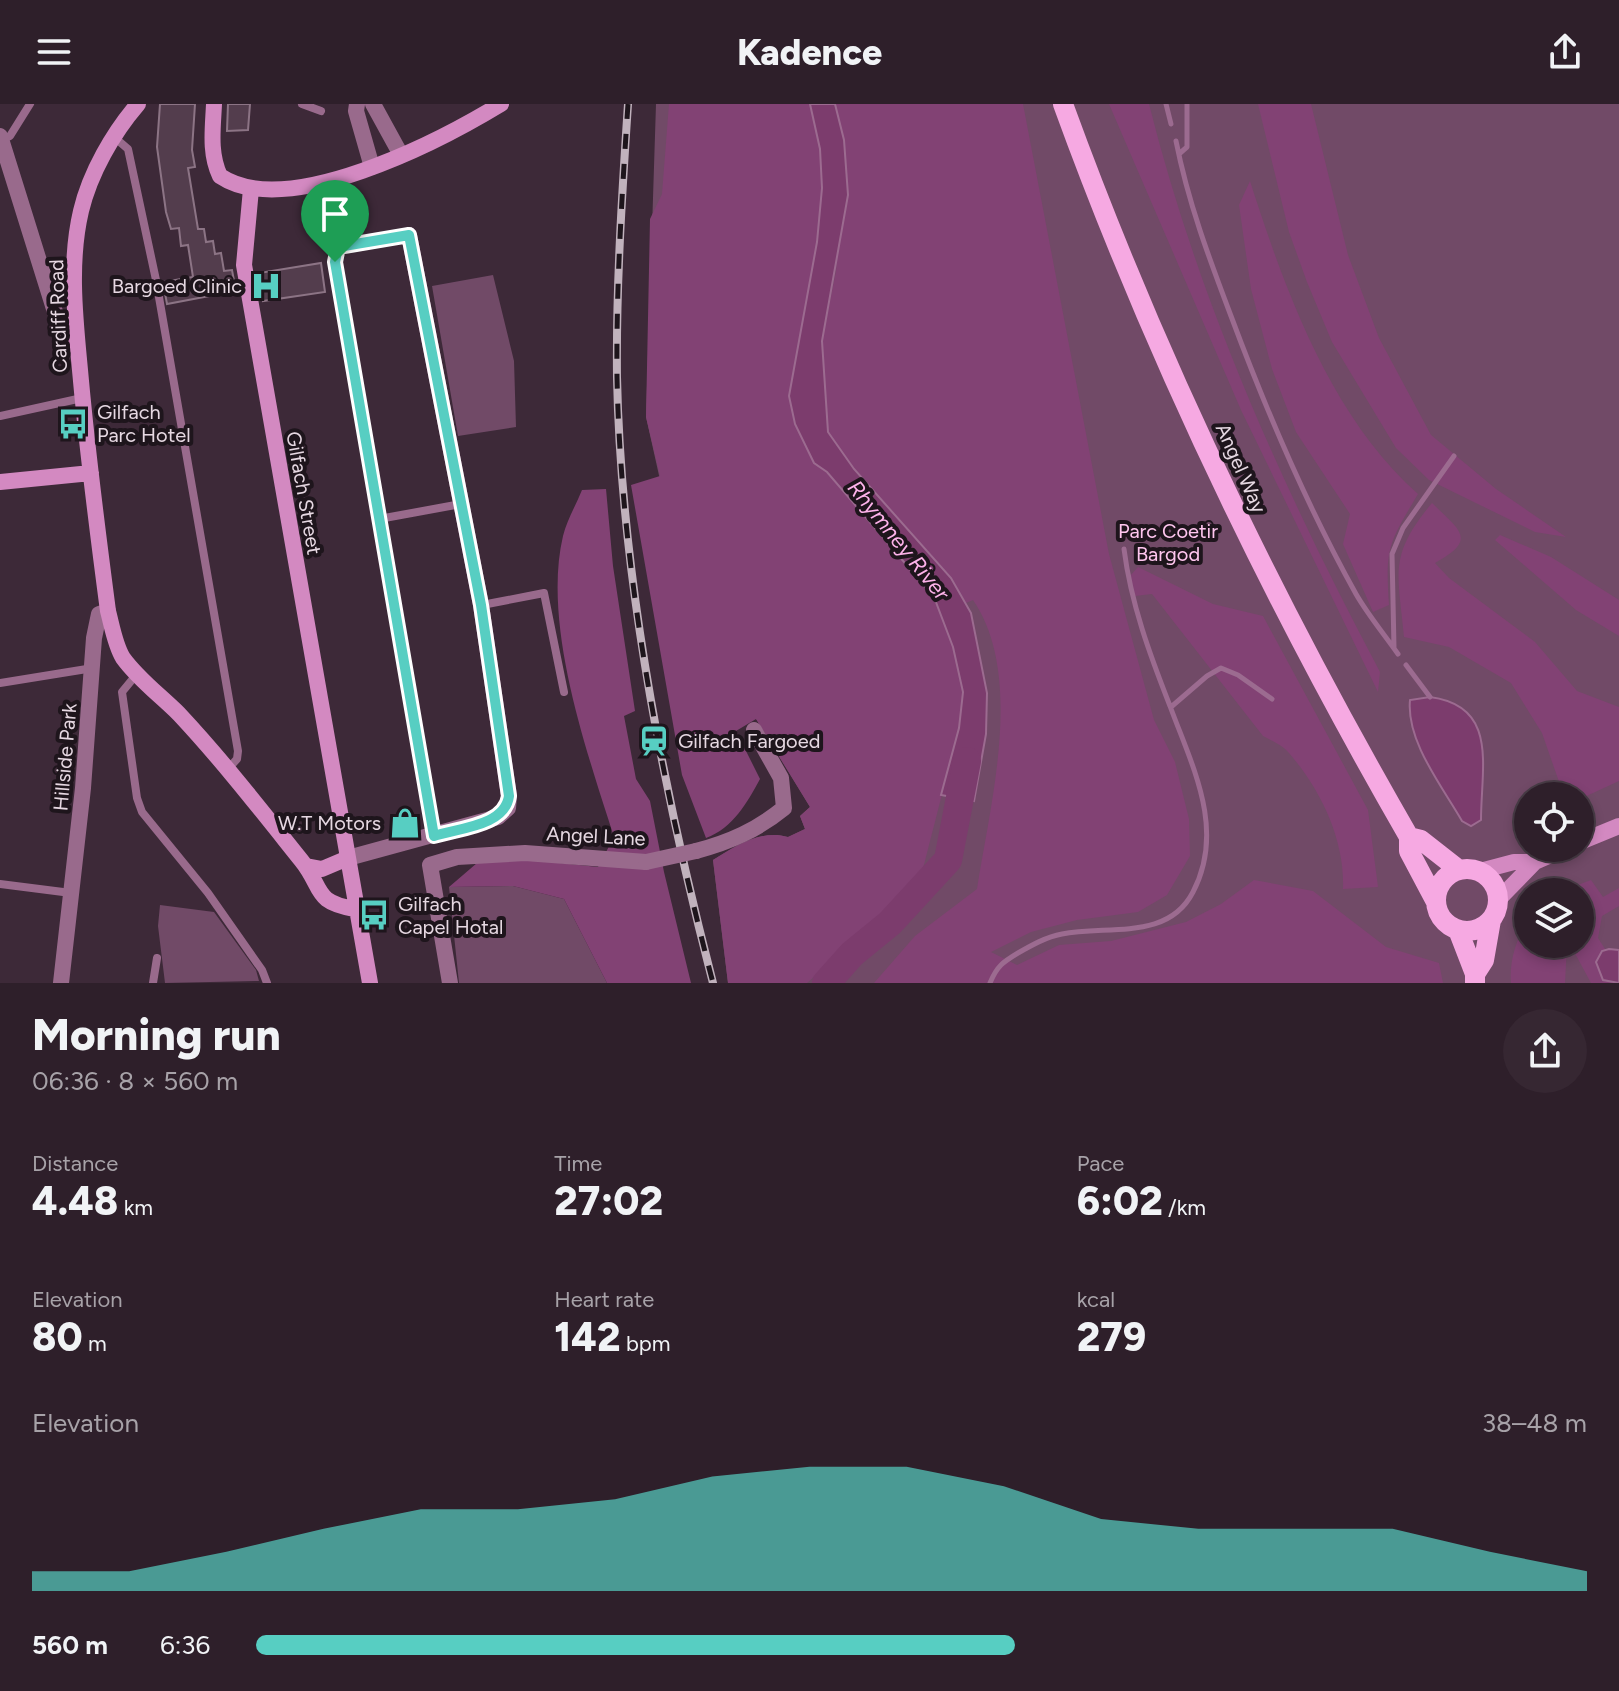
<!DOCTYPE html>
<html lang="en">
<head>
<meta charset="utf-8">
<style>
	:root { --surface:#2e1f2a; --page:#362732; --text:#f1f3f6; --muted:#a7a2a8; --line:#493d47; --accent:#57cec2 }
	body { margin:0; font-family:Figtree,sans-serif; background:var(--page); color:var(--text); height:100vh; display:flex; flex-direction:column; font-size:30px; white-space:nowrap }
	* { box-sizing:border-box; margin:0 }
	p { font-size:26px; color:var(--muted) }
	.icon { flex:none; width:44px; height:44px; fill:none; stroke:currentColor; stroke-width:2; stroke-linecap:round; stroke-linejoin:round }
	.map { position:relative; height:879px; overflow:hidden }
	.details { display:flex; flex-direction:column; background:var(--surface); flex:1 }
	.details>* { flex:none }
	.fabs { position:absolute; left:1514px; top:678px; display:grid; gap:16px }
	.fabs a { display:grid; place-items:center; width:80px; height:80px; border-radius:50%; background:var(--surface); box-shadow:0 4px 12px #0003,0 0 0 2px var(--line); font-size:40px }
	.pin { position:absolute; display:grid; place-items:center; width:68px; height:68px; color:#fff; margin:-82px -34px; border-radius:50% 50% 50% 0; rotate:-45deg; box-shadow:0 0 8px #0007 }
	.pin .icon { rotate:45deg }
	.round { display:grid; place-items:center; flex:none; width:84px; height:84px; border-radius:42px; background:var(--page) }
	.summary { display:flex; align-items:center; justify-content:space-between; height:136px; padding:0 32px }
	h1 { font-size:44px; font-weight:800; line-height:60px }
	.stats { display:grid; grid-template-columns:repeat(3,1fr); gap:12px; height:136px; padding:8px 32px }
	.stats div { display:grid; align-content:center }
	.stats b { font-size:40px; font-weight:800 }
	.stats small { font-size:22px; font-weight:400 }
	.stats p { font-size:22px }
	.chart { height:224px; padding:16px 32px }
	.chart p { display:flex; justify-content:space-between }
	.chart svg { width:100%; height:144px; margin-top:8px; fill:var(--accent); opacity:.7 }
	ul { padding:0 32px; list-style:none; font-size:26px }
	li { display:grid; grid-template-columns:128px 96px 1fr; align-items:center; height:60px }
	li i { height:20px; border-radius:10px; background:var(--accent) }
	header { display:flex; justify-content:space-between; align-items:center; height:104px; padding:0 32px; background:var(--surface); font-size:36px; font-weight:800 }
	.map>svg:first-child { display:block }
	.green { fill:#714a67; fill-rule:evenodd }
	.forest { fill:#824274 }
	.water { fill:#7c3c6d; stroke:#9c6b90; stroke-width:2 }
	.lines { fill:none; stroke-linecap:round; stroke-linejoin:round }
	.stream { stroke:#9c6b90; stroke-width:5 }
	.river { stroke:#7c3c6d; stroke-width:28 }
	.building { fill:#533d4d; stroke:#8c7485; stroke-width:2 }
	.lane { stroke:#996a8c; stroke-width:8 }
	.street { stroke:#996a8c; stroke-width:16 }
	.secondary { stroke:#d389c1; stroke-width:16 }
	.primary { stroke:#f6a9e2; stroke-width:20 }
	.rail-casing { stroke:#c1b2bd; stroke-width:8 }
	.rail { stroke:#1e151c; stroke-width:5; stroke-dasharray:15; stroke-linecap:butt }
	.street-bridge { stroke:#996a8c; stroke-width:16 }
	.route-casing { stroke:#fff; stroke-width:16 }
	.route { stroke:#57cec2; stroke-width:10 }
	.labels { text-anchor:middle; stroke-width:8; stroke-linejoin:round; paint-order:stroke }
	.poi-label { font-size:20px; fill:#e6d8e2; stroke:#1e151c; text-anchor:start }
	.street-label { font-size:20px; fill:#e6d8e2; stroke:#1e151c }
	.park-label { font-size:20px; fill:#ffc6ef; stroke:#1e151c }
	.water-label { font-size:22px; font-style:italic; fill:#fdb2ea; stroke:#1e151c }
</style>
</head>
<body>
<header><svg class="icon" aria-label="menu" viewBox="0 0 24 24"><path d="M4 6h16M4 12h16M4 18h16"/></svg>Kadence<svg class="icon" aria-label="share" viewBox="0 0 24 24"><path d="M12 15V3M7 8l5-5 5 5M5 13v7h14v-7"/></svg></header>
<div class="map">
<svg width="1619" height="879" viewBox="0 0 1619 879">
	<rect width="100%" height="100%" fill="#3d2938"/>
	<path class="green" d="M656,0H1619V879H728L713,756C736,742 761,725 788,733L805,725L800,712L810,703L722,559L662,385L646,313ZM1528,692H1580V744H1528ZM1528,788H1580V840H1528Z
		M493,171L514,257L516,323L458,332L432,182Z
		M513,782L564,795L607,879H459L449,783Z
		M160,801L214,808L256,866L259,877L165,879L158,822Z"/>
	<path class="forest" d="M669,0H810L820,45L822,84L817,138L789,292L795,320L814,359L827,368L934,493L953,543L963,588L959,624L919,780L807,879H728L713,756C736,742 761,725 788,733L805,725L800,712L810,703L756,615L736,627L760,675C747,699 733,724 706,734L682,671L631,381L660,372L646,313L650,115L662,90Z
		M835,0H1023L1109,450L1154,616L1175,658L1189,715L1190,752L1167,791L1138,808L1077,816L1031,828L991,848L1017,861L1059,841L1111,837L1186,818L1221,800L1254,776L1313,787L1386,843L1439,859L1443,879H874L915,832L977,785C990,700 1025,572 973,496L966,499L951,474L854,365L828,328L822,237L836,167L844,36Z
		M1109,0H1149C1199,199 1284,387 1380,568L1378,588L1241,306Z
		M1258,0H1311L1348,151L1379,234L1431,331L1496,385L1566,433L1535,428L1429,376L1396,344L1332,238L1307,178L1289,128Z
		M1250,77C1285,186 1330,312 1418,390C1389,439 1385,443 1389,501L1373,508L1343,440L1350,410L1296,328L1272,265L1251,185L1239,101Z
		M606,385L613,462L635,607L624,612L636,675L650,697L664,768L691,879H607L564,795L513,782L449,783L477,759L522,755L598,763L614,733C587,648 542,521 563,432C567,416 576,401 582,386Z
		M1432,399C1459,426 1479,435 1435,459L1449,474L1535,538L1577,587L1619,603V677L1580,695V692H1564L1542,629L1511,579L1449,543L1404,533C1398,468 1388,452 1432,399Z
		M1500,431L1551,453L1619,496V532L1576,506L1495,436Z
		M1138,463L1213,500L1263,512L1368,706L1378,783L1343,785C1345,736 1321,686 1289,649C1283,641 1272,637 1263,632L1152,490L1135,492L1130,472Z
		M1591,776L1603,793L1619,784V802L1602,812L1598,834L1619,867V879H1591L1570,840H1580V788H1559Z
		M1528,818V840H1567L1565,879H1511C1509,859 1516,834 1528,818Z"/>
	<path class="water" d="M810,0H835L844,36L848,91L822,237L828,328L854,365L951,474L971,509L987,589L986,630L974,697L941,691L959,624L963,588L953,543L934,493L827,368L814,359L795,320L789,292L817,138L822,84L820,45Z
		M1430,593C1499,602 1481,663 1481,716L1471,722L1462,717C1442,682 1406,637 1410,596Z
		M1609,845L1619,846V879L1603,876L1596,858L1602,847Z"/>
	<g class="lines">
		<path class="stream" d="M1166,0L1171,20
			M1176,37C1188,98 1209,154 1231,212C1266,306 1307,402 1356,490C1368,511 1384,530 1398,550
			M1179,50L1187,43V0
			M1394,544L1392,450L1403,424L1454,352
			M1406,561L1430,593
			M1171,603L1207,572L1221,564L1238,571L1272,595
			M990,879C997,862 1003,858 1018,849C1032,841 1046,833 1062,830C1108,821 1168,837 1193,788C1226,725 1192,662 1170,602C1150,551 1131,500 1124,445"/>
		<path class="river" d="M826,879L852,850L890,819L948,756L967,657"/>
	</g>
	<path class="building" d="M160,0H195L192,46L195,63L188,64L198,125H204L206,138L213,137L215,150L221,149L224,167L232,166L236,187L167,200L163,178L193,173L188,141L181,142L179,124L171,125L166,108L157,43Z
		M228,0H250L248,26L227,27Z
		M321,159L325,188L263,197L259,169Z"/>
	<g class="lines">
		<path class="lane" d="M302,0L321,7
			M114,33L128,45L156,176L238,647L237,655L228,665
			M2,36L10,32L30,0
			M409,131L338,143L335,158L434,731
			M0,312L82,294
			M379,415L461,400
			M482,501L544,489L564,588
			M136,571L122,588L137,694L142,708L208,789L262,866L267,879
			M0,579L93,564
			M0,780L71,789
			M153,879L157,854"/>
		<path class="street" d="M357,0L356,7L372,63
			M373,0L401,51
			M0,32L60,224L68,232L76,231
			M696,747C730,738 757,726 784,704L781,674L754,626
			M348,754L498,713L508,704L509,692L481,501L409,131
			M61,879L83,684L94,534L99,510L108,507
			M450,879L430,761L457,753L525,749L646,758"/>
		<path class="secondary" d="M138,0C113,29 90,69 81,107C68,162 76,221 81,277C88,354 98,431 108,507C112,522 115,541 123,554C139,576 160,591 179,610C222,656 261,706 301,756C324,784 312,798 355,805
			M214,0C213,24 209,49 220,72C287,117 440,37 501,0
			M251,85L244,161L370,879
			M0,378L91,369
			M1580,738L1619,722
			M306,762L322,765L348,754
			M1480,767L1514,758H1535L1567,744
			M1498,796L1535,758"/>
		<path class="primary" d="M1063,0C1156,256 1273,497 1409,733V747L1435,796
			M1409,733L1421,736L1458,765
			M1436 796a31 31 0 1 1 62 0a31 31 0 1 1-62 0Z
			M1458,826L1475,870V879
			M1475,870L1484,856L1491,816"/>
		<g class="rail-casing">
			<path id="rail" d="M628,0C622,90 616,183 617,273C621,473 663,686 713,879"/>
		</g>
		<use href="#rail" class="rail"/>
		<path class="street-bridge" d="M646,758L696,747"/>
	</g>
	<g class="lines">
		<g class="route-casing">
			<path id="route" d="M409,131L481,501L509,692C505,722 459,724 434,732L335,158L338,143Z"/>
		</g>
		<use href="#route" class="route"/>
	</g>
	<defs>
		<g id="hospital-bare" transform="scale(2.4)"><path d="M-5-5h3v3.5h4V-5h3V5h-3V1.5h-4V5h-3Z" fill="#57cec2" stroke="#1e151c" stroke-width="2.5" paint-order="stroke"/></g>
		<g id="bus-bare" transform="scale(2.4)"><path d="M-5-6H5V4H4V6H2V4H-2V6H-4V4H-5ZM-3.5-4V0h7V-4ZM-3.5 1.2v1.5H-2V1.2ZM2 1.2v1.5H3.5V1.2Z" fill="#57cec2" stroke="#1e151c" stroke-width="2.5" paint-order="stroke"/></g>
		<g id="station-bare" transform="scale(2.4)"><path d="M-3-6H3Q5-6 5-4V2Q5 4 3 4L4.5 6H3L1.5 4h-3L-3 6H-4.5L-3 4Q-5 4-5 2V-4Q-5-6-3-6ZM-3.5-4v3h7v-3ZM-3.5 1v1.5H-2V1ZM2 1v1.5H3.5V1Z" fill="#57cec2" stroke="#1e151c" stroke-width="2.5" paint-order="stroke"/></g>
		<g id="shop-bare" transform="scale(2.4)"><path d="M-5-2.5h2.3a2.7 3.5 0 0 1 5.4 0H5L5.5 6h-11ZM-1.5-2.5h3a1.5 2.3 0 0 0-3 0Z" fill="#57cec2" stroke="#1e151c" stroke-width="2.5" paint-order="stroke"/></g>
	</defs>
	<g fill-rule="evenodd">
		<use href="#hospital-bare" x="266" y="182"/>
		<use href="#bus-bare" x="73" y="320"/>
		<use href="#station-bare" x="654" y="637"/>
		<use href="#shop-bare" x="405" y="719"/>
		<use href="#bus-bare" x="374" y="811"/>
	</g>
	<g class="labels">
		<g class="poi-label">
			<text x="242" y="189" text-anchor="end">Bargoed Clinic</text>
			<text x="97" y="315">Gilfach<tspan x="97" dy="23">Parc Hotel</tspan></text>
			<text x="678" y="644">Gilfach Fargoed</text>
			<text x="381" y="726" text-anchor="end">W.T Motors</text>
			<text x="398" y="807">Gilfach<tspan x="398" dy="23">Capel Hotal</tspan></text>
		</g>
		<g class="street-label">
			<text transform="translate(58 212) rotate(-92)" y="7">Cardiff Road</text>
			<text transform="translate(1241 364) rotate(66)" y="7">Angel Way</text>
			<text transform="translate(304 389) rotate(80)" y="7">Gilfach Street</text>
			<text transform="translate(65 653) rotate(-85)" y="7">Hillside Park</text>
			<text transform="translate(596 732) rotate(3)" y="7">Angel Lane</text>
		</g>
		<g class="park-label">
			<text x="1168" y="434">Parc Coetir<tspan x="1168" dy="23">Bargod</tspan></text>
		</g>
		<g class="water-label">
			<text transform="translate(899 436) rotate(51)" y="8">Rhymney River</text>
		</g>
	</g>
</svg>
<div class="fabs">
<a><svg class="icon" aria-label="locate" viewBox="0 0 24 24"><circle cx="12" cy="12" r="6"/><path d="M12 2v4M12 18v4M2 12h4M18 12h4"/></svg></a>
<a><svg class="icon" aria-label="layers" viewBox="0 0 24 24"><path d="M12 4l9 5-9 5-9-5zM3 14l9 5 9-5"/></svg></a>
</div>
<div class="pin" style="left:335px;top:158px;background:#1e9e55"><svg class="icon" aria-label="arrive" viewBox="0 0 24 24"><path d="M6 21V4h12l-3 4 3 4H6"/></svg></div>
</div>
<section class="details">
<div class="summary"><div><h1>Morning run</h1><p>06:36 · 8 × 560 m</p></div><a class="round"><svg class="icon" aria-label="share" viewBox="0 0 24 24"><path d="M12 15V3M7 8l5-5 5 5M5 13v7h14v-7"/></svg></a></div>
<div class="stats">
<div><p>Distance</p><b>4.48<small> km</small></b></div>
<div><p>Time</p><b>27:02</b></div>
<div><p>Pace</p><b>6:02<small> /km</small></b></div>
</div>
<div class="stats">
<div><p>Elevation</p><b>80<small> m</small></b></div>
<div><p>Heart rate</p><b>142<small> bpm</small></b></div>
<div><p>kcal</p><b>279</b></div>
</div>
<div class="chart"><p><span>Elevation</span>38–48 m</p>
<svg viewBox="0 0 160 44" preserveAspectRatio="none"><path d="M0 44V38L10 38L20 32L30 25L40 19L50 19L60 16L70 9L80 6L90 6L100 12L110 22L120 25L130 25L140 25L150 32L160 38V44z"/></svg>
</div>
<ul>
<li><b>560 m</b>6:36<i style="width:57%"></i></li>
</ul>
</section>
</body>
</html>
